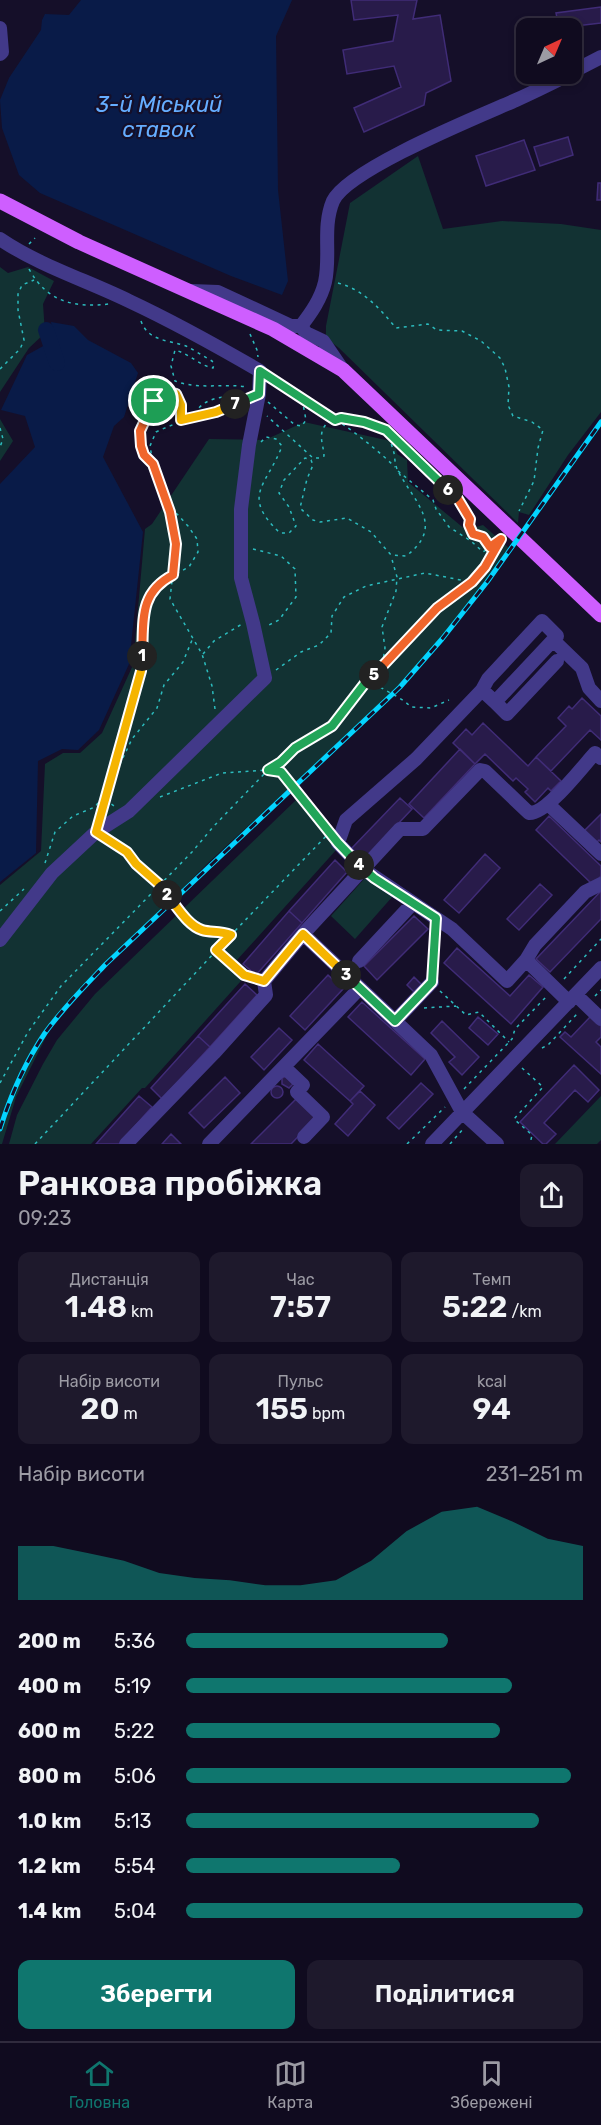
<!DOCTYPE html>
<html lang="uk">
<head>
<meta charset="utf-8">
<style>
	:root { --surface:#100b1f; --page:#1e192c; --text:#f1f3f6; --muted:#9c9ba4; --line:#302b3d; --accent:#0f766e }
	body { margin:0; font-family:Rubik,sans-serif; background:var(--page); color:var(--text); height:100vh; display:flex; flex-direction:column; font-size:22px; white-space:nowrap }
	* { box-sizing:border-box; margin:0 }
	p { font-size:20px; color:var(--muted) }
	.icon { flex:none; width:33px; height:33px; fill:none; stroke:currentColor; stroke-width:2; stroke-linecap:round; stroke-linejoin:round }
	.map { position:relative; height:1144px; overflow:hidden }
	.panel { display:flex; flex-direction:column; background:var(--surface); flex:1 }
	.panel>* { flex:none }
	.needle { width:39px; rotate:44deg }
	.fabs { position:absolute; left:516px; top:18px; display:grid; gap:12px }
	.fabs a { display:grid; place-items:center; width:66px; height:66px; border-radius:12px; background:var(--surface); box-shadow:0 3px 9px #0003,0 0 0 2px var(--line); font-size:30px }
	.pin { position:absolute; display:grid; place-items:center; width:51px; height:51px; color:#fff; margin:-26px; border:3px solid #fff; border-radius:50%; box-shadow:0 2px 6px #0007 }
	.km { position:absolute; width:30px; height:30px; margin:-15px; border-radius:50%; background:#222; color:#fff; font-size:16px; line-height:30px; text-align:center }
	.round { display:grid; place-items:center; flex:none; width:63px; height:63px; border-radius:12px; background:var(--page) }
	.summary { display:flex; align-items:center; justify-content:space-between; height:102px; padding:0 18px }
	h1 { font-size:33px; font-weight:600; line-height:45px }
	.stats { display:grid; grid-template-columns:repeat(3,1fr); gap:9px; height:102px; padding:6px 18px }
	.stats div { display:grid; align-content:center; border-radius:12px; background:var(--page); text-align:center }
	.stats b { font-size:30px; font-weight:600 }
	.stats small { font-size:16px; font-weight:400 }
	.stats p { font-size:16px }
	.chart { height:168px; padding:12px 18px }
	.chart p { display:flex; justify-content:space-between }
	.chart svg { width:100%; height:108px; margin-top:6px; fill:var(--accent); opacity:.7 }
	.action { display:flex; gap:12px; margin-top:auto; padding:12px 18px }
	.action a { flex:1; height:69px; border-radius:12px; background:var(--accent); color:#fff; font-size:24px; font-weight:600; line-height:69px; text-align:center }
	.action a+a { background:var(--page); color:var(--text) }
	ul { padding:0 18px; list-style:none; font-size:20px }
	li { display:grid; grid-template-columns:96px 72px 1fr; align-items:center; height:45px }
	li i { height:15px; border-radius:8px; background:var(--accent) }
	.tabs { display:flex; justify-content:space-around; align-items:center; height:84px; border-top:2px solid var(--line); background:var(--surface); font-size:16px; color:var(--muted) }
	.tabs a { display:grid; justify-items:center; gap:3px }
	.tabs .active { color:var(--accent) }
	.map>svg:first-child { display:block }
	.green { fill:#123233 }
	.water { fill:#091b48 }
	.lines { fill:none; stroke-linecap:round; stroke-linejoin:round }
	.river { stroke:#091b48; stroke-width:16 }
	.building { fill:#281b4a; stroke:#402c77; stroke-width:1.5 }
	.path { stroke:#2cbcbe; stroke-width:1.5; stroke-dasharray:3 4.5; stroke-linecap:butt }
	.minor { stroke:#423989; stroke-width:14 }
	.major { stroke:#ce5eff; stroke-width:15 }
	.rail-casing { stroke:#03d4ff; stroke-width:5 }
	.rail { stroke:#150f29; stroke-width:3; stroke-dasharray:9; stroke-linecap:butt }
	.split-1-casing { stroke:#fff; stroke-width:12 }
	.split-2-casing { stroke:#fff; stroke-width:12 }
	.split-3-casing { stroke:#fff; stroke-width:12 }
	.split-4-casing { stroke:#fff; stroke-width:12 }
	.split-5-casing { stroke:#fff; stroke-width:12 }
	.split-6-casing { stroke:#fff; stroke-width:12 }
	.split-7-casing { stroke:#fff; stroke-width:12 }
	.split-8-casing { stroke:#fff; stroke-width:12 }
	.split-1 { stroke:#f0652b; stroke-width:8 }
	.split-2 { stroke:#f5b400; stroke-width:8 }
	.split-3 { stroke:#f5b400; stroke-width:8 }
	.split-4 { stroke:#22a559; stroke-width:8 }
	.split-5 { stroke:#22a559; stroke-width:8 }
	.split-6 { stroke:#f0652b; stroke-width:8 }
	.split-7 { stroke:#22a559; stroke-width:8 }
	.split-8 { stroke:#f5b400; stroke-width:8 }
	.labels { text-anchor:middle; stroke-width:4.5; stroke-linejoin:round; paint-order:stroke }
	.water-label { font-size:22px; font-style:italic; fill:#65adff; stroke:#150f29 }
</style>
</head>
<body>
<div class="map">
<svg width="601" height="1144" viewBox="0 0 601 1144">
	<rect width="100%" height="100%" fill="#150f29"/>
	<path class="green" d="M418,156L443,229L502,221L561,224L601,230V412L568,455L529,515L519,512L518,523L339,348L326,338V326L350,203Z
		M0,267L8,273L28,267L54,281L43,304L45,333L29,348L0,392Z
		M0,419L13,441L0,461Z
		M304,422L395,442L397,454L407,460L408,482L466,530L483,525L510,549L458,617L400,686L208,863L112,959L52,1025L16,1097L2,1144H0V885L41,851L45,764L63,753H80L102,733L133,665L145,529L152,524L209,439L265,440Z
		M296,800L337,849L237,960L249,972L145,1088H142L91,1144H9L17,1115L43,1064L57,1040L95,994Z
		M365,878L393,896L355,939L331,916Z
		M601,1096V1140L597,1144H555Z"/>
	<path class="water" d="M81,0H292L276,36L278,190L288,281L282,295L231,276L40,193L19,175L2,128L0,100L9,78L41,30L42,20L45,14L69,15Z
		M51,322L74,326L88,340L131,363L138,373L124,417L114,426L103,457L143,532L129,664L99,730L78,750L62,749L38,761L36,853L0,882V484L35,447L25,416L1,410L27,355L54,340Z"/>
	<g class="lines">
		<path class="river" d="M46,330L57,363"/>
	</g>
	<path class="building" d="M351,0H417L413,19L440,15L451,81L426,93L424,105L364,132L354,108L401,87L394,66L347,74L343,50L393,41L398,15L354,20Z
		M601,7V23L559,28L556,13Z
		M568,137L573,155L540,166L534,147Z
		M524,140L535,170L486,186L476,156Z
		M598,183H601V200H597Z
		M582,698L601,716V740L590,730L551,771L536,757L566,726L558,718L569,706L572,709Z
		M483,723L528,766L536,757L561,781L551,791L548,788L535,802L525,792L528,789L516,778L513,781L485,754L475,764L453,743L466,729L472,735Z
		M460,749L475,764L424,818L409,804Z
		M400,798L412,809L363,861L351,849Z
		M601,814V842L599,840L595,844L583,832Z
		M549,816L601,866V876L593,885L536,830Z
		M485,854L500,868L459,913L444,900Z
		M335,860L347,872L302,923L289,911Z
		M540,884L552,895L519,930L507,919Z
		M601,891V919L550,972L536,959Z
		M289,911L302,923L256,975L243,964Z
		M414,916L428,929L377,980L364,966Z
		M457,948L510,996L529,975L543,987L511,1024L444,963Z
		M328,975L343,989L305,1030L290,1016Z
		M414,977L423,986L416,994L407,985Z
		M245,984L257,995L210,1047L198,1036Z
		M362,1002L425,1059L411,1075L348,1017Z
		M591,1016L601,1026V1037L596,1042L601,1047V1074L560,1037L565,1032L571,1037Z
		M478,1017L498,1034L488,1045L469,1028Z
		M442,1021L479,1057L462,1075L449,1062L455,1057L431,1033Z
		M279,1028L292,1040L264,1070L251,1057Z
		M198,1036L210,1047L162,1099L151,1088Z
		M318,1044L364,1086L350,1101L304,1060Z
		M574,1065L599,1090L588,1102L575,1090L544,1123L556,1134L546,1144H543L520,1122Z
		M286,1076L293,1084L289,1088L282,1084V1078Z
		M225,1077L240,1093L204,1128L189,1113Z
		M421,1083L433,1094L399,1129L387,1118Z
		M271 1092a6 6 0 1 1 12 0a6 6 0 1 1-12 0Z
		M360,1091L375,1105L348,1136L335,1124L353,1104L350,1101Z
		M139,1096L152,1107L119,1144H96Z
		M296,1099L316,1118L291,1144H251Z
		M171,1134L181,1144H162Z"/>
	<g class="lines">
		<path class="path" d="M29,244L35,238
			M29,269C47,302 74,308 109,304
			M338,283C364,290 379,308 396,328L428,324L437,330L462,331L481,341L500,358L505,368L509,387L508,405L513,416L532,422L543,430L538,448L534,481L519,511
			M141,321C148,341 168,340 186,346C194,350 203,356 212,361L214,364L213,368C200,366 190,354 175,350L171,366L175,381C199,390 223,383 248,387
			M250,334L257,350L258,357
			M0,369L20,349L24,340L18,310V294L22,285L34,280
			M273,379C315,405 359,432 395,467
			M268,402L295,425L302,426L306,420L303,404L294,391
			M195,414C203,396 229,396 246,395
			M0,428L3,439L0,447
			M388,433L458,499L470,519L469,525L473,534L483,537L490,547L498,541
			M261,442L266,437L276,439L282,446C267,486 240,495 280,533H289L296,526L289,507L279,493L284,480L305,458L311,460L313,465L307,479L300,508L313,520L320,522L347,518L371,532L391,555L406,556C446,526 414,502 398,471C395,466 395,459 394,453C392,445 389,438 386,430C370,423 329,406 322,432C320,440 324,448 324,456L320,458H313L267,416
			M152,463C129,440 144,409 166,392L176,394L181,405V420
			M398,471L433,500L436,509L449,527L471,541L483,552L491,547
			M253,549L281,556L295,569L296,597L279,620L267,626
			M203,654L214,641L242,624
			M276,670L301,652L319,645L331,633L332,616L344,597L366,586L425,573L471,582
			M371,675L383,660L385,648L382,627L396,591L397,577L391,556
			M369,678C381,691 398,694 411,707L431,708L449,700
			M215,709L212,686L202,654L170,599L176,544L170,512L153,464L150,446L156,432C185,418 215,412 245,400
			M110,785L132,739L157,708L164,685L183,662L192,640
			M108,790L110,803L114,806
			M160,797L222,773L268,770L281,773L329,832
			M100,816L107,792
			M106,839L127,852L136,865L160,885L187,920L202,930H221L230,934
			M45,863L55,832L73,816L95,807L108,789L141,671L144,606L155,588L162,581L189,567L198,552L197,539L188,526L177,514L170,512
			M0,911L24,889
			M216,950L244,975L251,978
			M433,971L435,931
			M564,979L601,939
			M440,991L466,1015L479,1012L509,1042
			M595,996L601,990
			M424,1008L456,1006
			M542,1048L548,1045L577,1014
			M522,1068L543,1087L514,1119L532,1135L530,1144
			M0,1083L28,1032L61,986L192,852L213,827L268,770L281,762L295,748L332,726L369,678L379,671L419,626L437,608L472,582L485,567L501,539
			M464,1089L512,1039L515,1029L546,997
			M35,1144L231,935L329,833
			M407,1144L445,1107
			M450,1144L463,1129"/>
		<path class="minor" d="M0,28L2,52L0,54
			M572,72L601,57
			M0,239C40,266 86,280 129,301C174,322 217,346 260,371L259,394L249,445L241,509V578L253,623L265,678L129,811L96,832L52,873L0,940
			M191,291L218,292L291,326H301
			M301,326C311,313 321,299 325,282C331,256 322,227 333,201C348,169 480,116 516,100C534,92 552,83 570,74
			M301,326L306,333L323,341L342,369
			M553,640L582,668L589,688L601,701
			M482,690L495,702L557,636L542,621L488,679L482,690L416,759L346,820L338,843L363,869L452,929L507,981L526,960L569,1002
			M495,702L507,714L557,661
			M548,804L601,854
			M303,934L431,1055L462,1112L497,1144
			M526,960L535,945L585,892L601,884
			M359,961L413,903
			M576,995L601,1019
			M395,1021L432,982
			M284,1067L303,1085L297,1092L323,1117L304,1137
			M126,1144L214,1053L266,995L264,981L303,934L400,829H423L480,770L485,771L529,813C546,815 583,766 595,753L601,758
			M209,1144L360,988
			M432,1144L601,968"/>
		<path class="major" d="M0,201L79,242L273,329L343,370L601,615"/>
		<g class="rail-casing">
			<path id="rail" d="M0,1129C10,1097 26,1061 45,1033C63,1008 85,986 106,964L400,687L442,639L487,582L601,422"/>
		</g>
		<use href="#rail" class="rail"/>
	</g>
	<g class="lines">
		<g class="split-1-casing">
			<path id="split-1" d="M142,656C144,622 138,593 173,575L176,544L170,512L153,464L144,455L141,446L140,431L154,401"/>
		</g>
		<g class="split-2-casing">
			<path id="split-2" d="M142,656L141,671L96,832L127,852L136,864L160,885L167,895"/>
		</g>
		<g class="split-3-casing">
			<path id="split-3" d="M167,895C177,906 187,925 202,930C211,933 219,930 231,935L216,950L244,975L264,981L303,934L346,975"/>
		</g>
		<g class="split-4-casing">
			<path id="split-4" d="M346,975L395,1021L432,982L436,918L374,878L359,865"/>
		</g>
		<g class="split-5-casing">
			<path id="split-5" d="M359,865L338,843L281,772L268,770L281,762L295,748L332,726L369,678L374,675"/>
		</g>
		<g class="split-6-casing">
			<path id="split-6" d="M374,675L437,608L472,582L485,567L501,539L490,547L483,537L473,534L469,525L470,519L458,499L448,490"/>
		</g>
		<g class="split-7-casing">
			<path id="split-7" d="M235,404L259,394L260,371L335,420L341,418L364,422L386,430L448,490"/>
		</g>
		<g class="split-8-casing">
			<path id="split-8" d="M154,401L166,392L176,394L181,405V420L216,412L235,404"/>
		</g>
		<use href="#split-1" class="split-1"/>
		<use href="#split-2" class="split-2"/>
		<use href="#split-3" class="split-3"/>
		<use href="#split-4" class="split-4"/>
		<use href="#split-5" class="split-5"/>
		<use href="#split-6" class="split-6"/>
		<use href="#split-7" class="split-7"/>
		<use href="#split-8" class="split-8"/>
	</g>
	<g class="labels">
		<g class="water-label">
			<text x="159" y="112">3-й Міський<tspan x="159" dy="25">ставок</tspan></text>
		</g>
	</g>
</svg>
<div class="fabs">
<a><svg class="needle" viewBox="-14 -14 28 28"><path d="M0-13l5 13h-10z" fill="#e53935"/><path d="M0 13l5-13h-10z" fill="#9c9ba4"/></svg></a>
</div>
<div class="pin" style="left:154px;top:401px;background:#1e9e55"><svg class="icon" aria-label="arrive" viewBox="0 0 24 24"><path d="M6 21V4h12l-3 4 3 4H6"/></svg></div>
<b class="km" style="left:142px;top:656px">1</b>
<b class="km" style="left:167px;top:895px">2</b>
<b class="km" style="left:346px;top:975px">3</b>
<b class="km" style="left:359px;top:865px">4</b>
<b class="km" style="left:374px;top:675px">5</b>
<b class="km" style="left:448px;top:490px">6</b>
<b class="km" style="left:235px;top:404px">7</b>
</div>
<section class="panel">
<div class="summary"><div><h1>Ранкова пробіжка</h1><p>09:23</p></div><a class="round"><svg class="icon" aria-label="share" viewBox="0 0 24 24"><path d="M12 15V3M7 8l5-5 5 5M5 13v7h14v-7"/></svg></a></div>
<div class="stats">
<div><p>Дистанція</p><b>1.48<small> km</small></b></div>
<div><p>Час</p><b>7:57</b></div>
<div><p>Темп</p><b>5:22<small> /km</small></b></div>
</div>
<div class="stats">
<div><p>Набір висоти</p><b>20<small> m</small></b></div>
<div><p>Пульс</p><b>155<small> bpm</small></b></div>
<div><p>kcal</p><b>94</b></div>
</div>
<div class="chart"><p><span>Набір висоти</span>231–251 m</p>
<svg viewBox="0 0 160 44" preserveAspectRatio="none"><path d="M0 44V22L10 22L20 25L30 28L40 33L50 35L60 36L70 38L80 38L90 36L100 28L110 16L120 8L130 6L140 12L150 19L160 22V44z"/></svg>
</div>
<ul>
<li><b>200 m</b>5:36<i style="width:66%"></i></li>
<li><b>400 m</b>5:19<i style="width:82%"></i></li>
<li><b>600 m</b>5:22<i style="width:79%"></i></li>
<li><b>800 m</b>5:06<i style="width:97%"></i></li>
<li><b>1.0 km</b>5:13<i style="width:89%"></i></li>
<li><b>1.2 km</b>5:54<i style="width:54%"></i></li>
<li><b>1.4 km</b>5:04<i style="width:100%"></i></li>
</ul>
<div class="action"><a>Зберегти</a><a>Поділитися</a></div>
</section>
<nav class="tabs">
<a class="active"><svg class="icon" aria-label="home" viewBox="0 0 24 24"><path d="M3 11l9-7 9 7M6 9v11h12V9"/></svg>Головна</a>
<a><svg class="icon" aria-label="map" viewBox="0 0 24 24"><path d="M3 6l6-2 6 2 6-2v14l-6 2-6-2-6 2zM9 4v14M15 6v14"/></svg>Карта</a>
<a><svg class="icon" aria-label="saved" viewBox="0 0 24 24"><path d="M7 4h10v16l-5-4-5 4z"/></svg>Збережені</a>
</nav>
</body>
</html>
